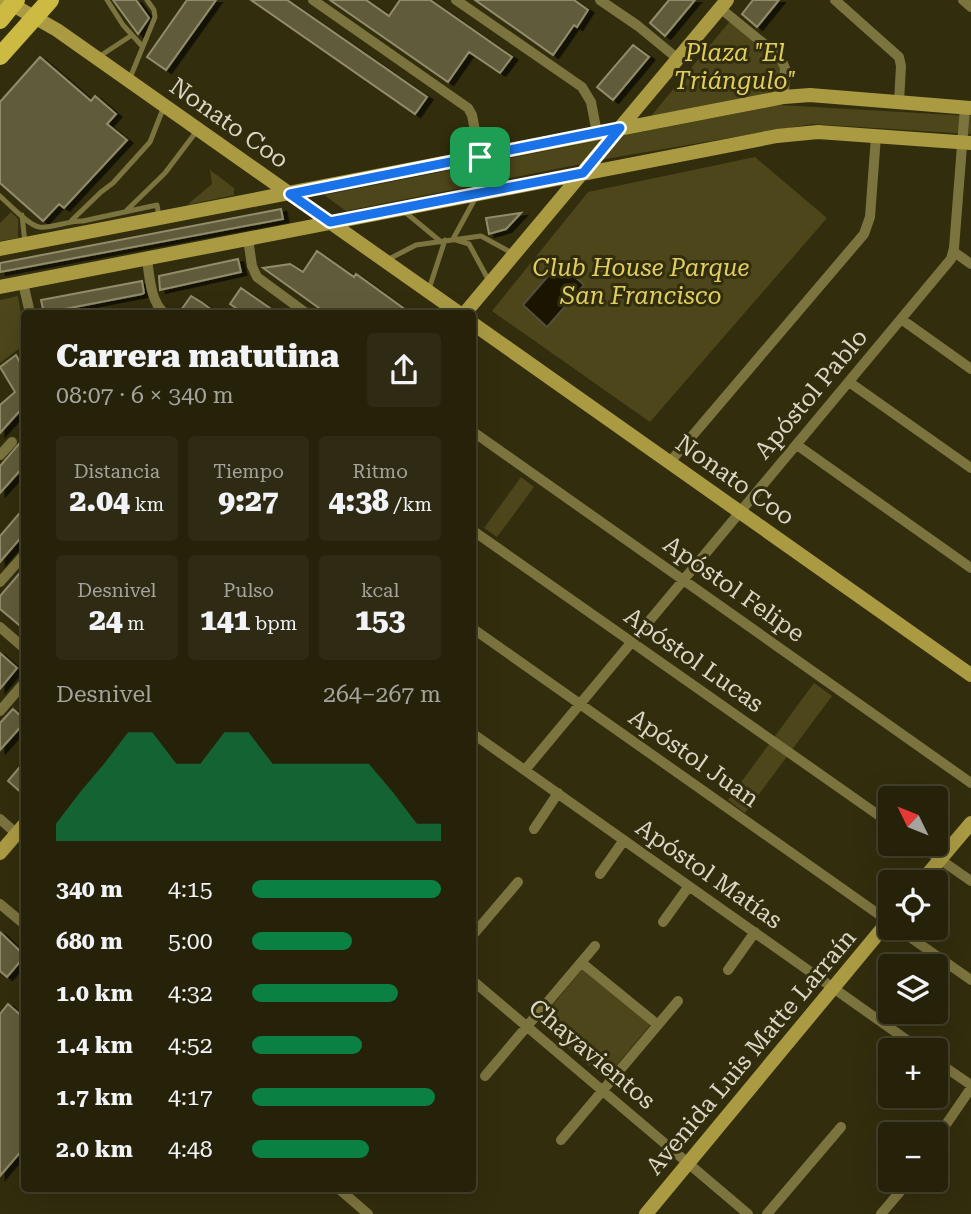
<!DOCTYPE html>
<html lang="es">
<head>
<meta charset="utf-8">
<style>
	:root { --surface:#26220a; --page:#2e2a13; --text:#f1f3f6; --muted:#a4a49c; --line:#423f2b; --accent:#0b8043 }
	body { margin:0; font-family:"Roboto Serif",serif; background:var(--page); color:var(--text); height:100vh; display:flex; flex-direction:column; font-size:26px; white-space:nowrap }
	* { box-sizing:border-box; margin:0 }
	p { font-size:23px; color:var(--muted) }
	.icon { flex:none; width:38px; height:38px; fill:none; stroke:currentColor; stroke-width:2; stroke-linecap:round; stroke-linejoin:round }
	.map { position:relative; flex:1; overflow:hidden }
	.side { position:absolute; left:21px; top:310px; width:455px; height:882px; display:flex; flex-direction:column; background:var(--surface); border-radius:7px; box-shadow:0 7px 28px #0002,0 0 0 2px var(--line) }
	.side>* { flex:none }
	.needle { width:46px; rotate:313deg }
	.controls { position:absolute; left:878px; top:786px; display:grid; gap:14px }
	.controls a { display:grid; place-items:center; width:70px; height:70px; border-radius:7px; background:var(--surface); box-shadow:0 7px 28px #0002,0 0 0 2px var(--line); font-size:35px }
	.pin { position:absolute; display:grid; place-items:center; width:60px; height:60px; color:#fff; margin:-30px; border-radius:14px; box-shadow:0 4px 10px #0006 }
	.round { display:grid; place-items:center; flex:none; width:74px; height:74px; border-radius:7px; background:var(--page) }
	.head { display:flex; align-items:center; justify-content:space-between; height:119px; padding:0 35px }
	h1 { font-size:32px; font-weight:800; line-height:52px }
	.stats { display:grid; grid-template-columns:repeat(3,1fr); gap:10px; height:119px; padding:7px 35px }
	.stats div { display:grid; align-content:center; border-radius:7px; background:var(--page); text-align:center }
	.stats b { font-size:30px; font-weight:800 }
	.stats small { font-size:19px; font-weight:400 }
	.stats p { font-size:19px }
	.chart { height:196px; padding:14px 35px }
	.chart p { display:flex; justify-content:space-between }
	.chart svg { width:100%; height:126px; margin-top:7px; fill:var(--accent); opacity:.7 }
	ul { padding:0 35px; list-style:none; font-size:23px }
	li { display:grid; grid-template-columns:112px 84px 1fr; align-items:center; height:52px }
	li i { height:18px; border-radius:9px; background:var(--accent) }
	.map>svg:first-child { display:block }
	.green { fill:#4d461b }
	.water { fill:#191500; stroke:#534f3b; stroke-width:2 }
	.building { fill:#605b3b; stroke:#918c6a; stroke-width:2; filter:url(#shadow) }
	.lines { fill:none; stroke-linecap:round; stroke-linejoin:round }
	.lane { stroke:#7c743f; stroke-width:5 }
	.street { stroke:#7c743f; stroke-width:10 }
	.secondary { stroke:#aa9b43; stroke-width:14 }
	.primary { stroke:#cdba43; stroke-width:18 }
	.route-casing { stroke:#fff; stroke-width:14 }
	.route { stroke:#1a73e8; stroke-width:9 }
	.labels { text-anchor:middle; stroke-width:6; stroke-linejoin:round; paint-order:stroke }
	.park-label { font-size:24px; font-style:italic; fill:#e0cf60; stroke:#322d0d }
	.street-label { font-size:24px; fill:#d9d7c5; stroke:#322d0d }
</style>
</head>
<body>
<div class="map">
<svg width="971" height="1214" viewBox="0 0 971 1214">
	<defs>
		<filter id="shadow"><feDropShadow dx="5.5" dy="3" stdDeviation="0" flood-color="#0009"/></filter>
	</defs>
	<rect width="100%" height="100%" fill="#322d0d"/>
	<path class="green" d="M731,20L777,58L780,70V92L651,116Z
		M779,105L971,116V134L812,124L611,158L346,211L324,195Z
		M755,157L827,218L650,422L492,311L588,192Z
		M210,170L234,188V195L187,205L212,184Z
		M11,212L18,219V238L0,241V223Z
		M18,296L24,332V345L0,363V300Z
		M521,477L534,487L497,537L484,528Z
		M814,683L832,696L745,813L728,800Z
		M583,968L651,1024L605,1079L538,1023Z"/>
	<path class="water" d="M561,261L568,267L566,269L584,285L547,327L523,305Z"/>
	<path class="building" d="M113,0H136L149,18L138,34Z
		M187,0H216L166,70L147,57Z
		M251,0H287L427,97L415,114Z
		M330,0H366L389,16L400,0H430L512,57L500,73L469,52L448,82Z
		M475,0H574L588,10L577,27L574,25L553,55Z
		M669,0H695L665,36L650,23Z
		M753,0H779L757,27L742,14Z
		M633,45L649,57L613,100L597,87Z
		M40,57L91,101L95,96L116,114L107,124L127,140L64,208L59,204L43,221L0,183V102Z
		M281,209L283,219L0,272V263Z
		M521,213L506,229L489,234L486,218Z
		M317,251L354,277L356,274L410,313H326L263,268L290,264L303,272Z
		M238,259L241,272L160,290L159,276Z
		M142,281L144,293L142,294L44,313L41,300Z
		M241,288L251,295L277,313H243L230,304Z
		M191,296L201,302L216,313H179Z
		M16,355L24,370V406L0,433V405L15,392L0,367Z
		M24,438V466L0,493V466Z
		M24,508V534L0,562V536Z
		M24,568V629L0,609V596Z
		M0,653L17,668L0,689Z
		M13,709L24,719V723L0,750V723Z
		M24,762V795L8,781Z
		M0,932L24,955V957L7,977L0,971Z
		M8,1004L24,1018V1148L0,1176V1014Z"/>
	<g class="lines">
		<path class="lane" d="M107,0L123,25L142,46
			M100,56L132,35
			M130,78L155,17L154,10L147,0
			M0,196C9,204 28,225 39,227C51,229 69,220 83,221L157,205L159,217
			M476,197L453,239L469,244L489,281
			M127,210L165,173L196,132
			M405,212L440,241
			M22,215L25,243
			M72,220L101,192L113,183L150,142L163,109
			M387,260L416,245L481,236L512,253
			M429,289L445,240"/>
		<path class="street" d="M313,0L468,108L472,115L480,157
			M456,0L582,87L591,102L597,133
			M600,0L638,26L678,59
			M835,0L899,57L901,66L899,102
			M963,0L971,7
			M720,8L780,57L785,68L784,97
			M248,239L252,266L257,277L306,313
			M954,252L971,264
			M147,260C150,278 150,300 164,313
			M23,283L30,313
			M901,319L971,369
			M849,382L971,468
			M472,431L971,783
			M797,445L971,568
			M0,455L12,442
			M670,462L864,234L870,217L876,136
			M472,530L891,824
			M0,582L24,555
			M0,627L24,648
			M472,628L891,923
			M0,711L24,683
			M472,733L921,1050
			M525,770L951,259L954,248L965,107
			M0,819L17,834
			M534,829L558,793
			M918,844L971,881
			M600,874L624,840
			M0,904L24,924
			M663,922L689,886
			M897,928L971,980
			M472,936L518,882
			M582,963L658,1025
			M728,970L755,932
			M472,980L748,1214
			M936,1061L971,1085
			M883,1072L891,1060
			M485,1076L595,946
			M947,1123L971,1088
			M561,1140L678,1001
			M338,1188L368,1214
			M767,1214L841,1127
			M881,1214L910,1180"/>
		<path class="secondary" d="M4,0L57,30L459,313
			M0,249L784,97L810,95L971,108
			M0,287L777,136L818,132L971,143
			M465,313L727,0
			M472,323L971,675
			M0,853L24,825
			M921,882L971,823
			M646,1214L891,918"/>
		<path class="primary" d="M0,20L16,0
			M0,56L50,0"/>
	</g>
	<g class="lines">
		<g class="route-casing">
			<path id="route" d="M620,128L583,173L330,222L290,194Z"/>
		</g>
		<use href="#route" class="route"/>
	</g>
	<g class="labels">
		<g class="park-label">
			<text x="735" y="61">Plaza "El<tspan x="735" dy="28">Triángulo"</tspan></text>
			<text x="641" y="276">Club House Parque<tspan x="641" dy="28">San Francisco</tspan></text>
		</g>
		<g class="street-label">
			<text transform="translate(229 123) rotate(35)" y="8">Nonato Coo</text>
			<text transform="translate(811 394) rotate(-50)" y="8">Apóstol Pablo</text>
			<text transform="translate(735 480) rotate(35)" y="8">Nonato Coo</text>
			<text transform="translate(734 589) rotate(35)" y="8">Apóstol Felipe</text>
			<text transform="translate(694 660) rotate(35)" y="8">Apóstol Lucas</text>
			<text transform="translate(694 758) rotate(35)" y="8">Apóstol Juan</text>
			<text transform="translate(709 874) rotate(35)" y="8">Apóstol Matías</text>
			<text transform="translate(751 1052) rotate(-50)" y="8">Avenida Luis Matte Larraín</text>
			<text transform="translate(592 1054) rotate(40)" y="8">Chayavientos</text>
		</g>
	</g>
</svg>
<div class="controls">
<a><svg class="needle" viewBox="-14 -14 28 28"><path d="M0-13l5 13h-10z" fill="#e53935"/><path d="M0 13l5-13h-10z" fill="#a4a49c"/></svg></a>
<a><svg class="icon" aria-label="locate" viewBox="0 0 24 24"><circle cx="12" cy="12" r="6"/><path d="M12 2v4M12 18v4M2 12h4M18 12h4"/></svg></a>
<a><svg class="icon" aria-label="layers" viewBox="0 0 24 24"><path d="M12 4l9 5-9 5-9-5zM3 14l9 5 9-5"/></svg></a>
<a>+</a>
<a>−</a>
</div>
<div class="pin" style="left:480px;top:157px;background:#1e9e55"><svg class="icon" aria-label="arrive" viewBox="0 0 24 24"><path d="M6 21V4h12l-3 4 3 4H6"/></svg></div>
<section class="side">
<div class="head"><div><h1>Carrera matutina</h1><p>08:07 · 6 × 340 m</p></div><a class="round"><svg class="icon" aria-label="share" viewBox="0 0 24 24"><path d="M12 15V3M7 8l5-5 5 5M5 13v7h14v-7"/></svg></a></div>
<div class="stats">
<div><p>Distancia</p><b>2.04<small> km</small></b></div>
<div><p>Tiempo</p><b>9:27</b></div>
<div><p>Ritmo</p><b>4:38<small> /km</small></b></div>
</div>
<div class="stats">
<div><p>Desnivel</p><b>24<small> m</small></b></div>
<div><p>Pulso</p><b>141<small> bpm</small></b></div>
<div><p>kcal</p><b>153</b></div>
</div>
<div class="chart"><p><span>Desnivel</span>264–267 m</p>
<svg viewBox="0 0 160 44" preserveAspectRatio="none"><path d="M0 44V38L10 27L20 17L30 6L40 6L50 17L60 17L70 6L80 6L90 17L100 17L110 17L120 17L130 17L140 27L150 38L160 38V44z"/></svg>
</div>
<ul>
<li><b>340 m</b>4:15<i style="width:100%"></i></li>
<li><b>680 m</b>5:00<i style="width:53%"></i></li>
<li><b>1.0 km</b>4:32<i style="width:77%"></i></li>
<li><b>1.4 km</b>4:52<i style="width:58%"></i></li>
<li><b>1.7 km</b>4:17<i style="width:97%"></i></li>
<li><b>2.0 km</b>4:48<i style="width:62%"></i></li>
</ul>
</section>
</div>
</body>
</html>
